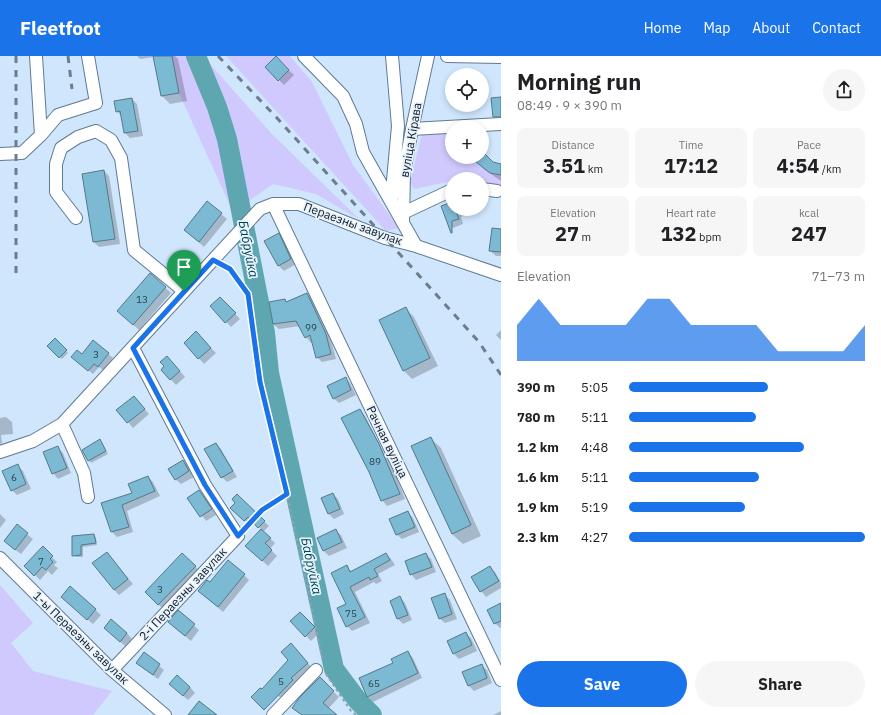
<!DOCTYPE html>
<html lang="en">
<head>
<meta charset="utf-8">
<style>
	:root { --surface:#fff; --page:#f6f6f6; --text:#202124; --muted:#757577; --accent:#1a73e8 }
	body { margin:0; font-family:"IBM Plex Sans",sans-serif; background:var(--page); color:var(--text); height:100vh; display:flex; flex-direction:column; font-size:15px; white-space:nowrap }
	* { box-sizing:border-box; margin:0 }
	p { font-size:13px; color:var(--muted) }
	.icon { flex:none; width:22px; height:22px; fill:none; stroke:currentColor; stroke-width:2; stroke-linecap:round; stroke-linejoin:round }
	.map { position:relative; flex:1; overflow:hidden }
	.panel { display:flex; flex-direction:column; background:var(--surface); width:380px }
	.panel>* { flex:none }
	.tools { position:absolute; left:445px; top:12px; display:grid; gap:8px }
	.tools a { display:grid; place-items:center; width:44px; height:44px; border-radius:50%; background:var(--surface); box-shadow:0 2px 6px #0003; font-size:20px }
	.pin { position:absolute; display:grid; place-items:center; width:34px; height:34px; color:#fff; margin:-41px -17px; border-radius:50% 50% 50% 0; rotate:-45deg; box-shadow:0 0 4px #0007 }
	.pin .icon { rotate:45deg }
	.round { display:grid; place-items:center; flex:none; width:42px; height:42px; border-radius:21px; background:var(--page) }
	.head { display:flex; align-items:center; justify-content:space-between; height:68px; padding:0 16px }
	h1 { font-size:22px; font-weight:800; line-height:30px }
	.metrics { display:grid; grid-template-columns:repeat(3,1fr); gap:6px; height:68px; padding:4px 16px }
	.metrics div { display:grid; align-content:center; border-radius:8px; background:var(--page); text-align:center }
	.metrics b { font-size:20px; font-weight:800 }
	.metrics small { font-size:11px; font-weight:400 }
	.metrics p { font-size:11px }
	.chart { height:112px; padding:8px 16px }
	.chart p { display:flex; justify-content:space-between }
	.chart svg { width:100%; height:72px; margin-top:4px; fill:var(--accent); opacity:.7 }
	.primary-button { display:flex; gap:8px; margin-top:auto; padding:8px 16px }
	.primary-button a { flex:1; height:46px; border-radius:24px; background:var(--accent); color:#fff; font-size:16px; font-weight:800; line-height:46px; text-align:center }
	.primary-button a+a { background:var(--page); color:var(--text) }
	ul { padding:0 16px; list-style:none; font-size:13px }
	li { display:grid; grid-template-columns:64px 48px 1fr; align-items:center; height:30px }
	li i { height:10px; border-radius:5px; background:var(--accent) }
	header { display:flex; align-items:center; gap:24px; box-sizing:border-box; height:56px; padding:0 20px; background:var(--accent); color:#fff }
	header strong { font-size:19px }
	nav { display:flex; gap:22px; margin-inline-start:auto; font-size:14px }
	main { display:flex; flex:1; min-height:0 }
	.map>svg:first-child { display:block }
	.green { fill:#d0c9fd }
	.shadow { fill:#0003 }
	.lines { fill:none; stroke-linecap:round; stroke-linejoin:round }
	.river { stroke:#5fa7b0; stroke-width:20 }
	.building { fill:#7cbad4; stroke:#537989 }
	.minor-casing { stroke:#607a93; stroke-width:14 }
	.path { stroke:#8fa2b5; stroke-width:2; stroke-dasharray:3 3; stroke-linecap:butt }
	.minor { stroke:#fff; stroke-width:12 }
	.rail { stroke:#6d7d8d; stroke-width:3; stroke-dasharray:7 7; stroke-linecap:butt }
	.route-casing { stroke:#fff; stroke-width:8 }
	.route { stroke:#1a73e8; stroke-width:5 }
	.labels { text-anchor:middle; stroke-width:3.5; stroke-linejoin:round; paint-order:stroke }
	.number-label { font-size:10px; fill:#2c4351 }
	.street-label { font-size:12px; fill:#111b25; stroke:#e6f2fd }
	.water-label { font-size:13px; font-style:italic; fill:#00454c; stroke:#e6f2fd }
</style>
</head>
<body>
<header>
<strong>Fleetfoot</strong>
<nav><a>Home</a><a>Map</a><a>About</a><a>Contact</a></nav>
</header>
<main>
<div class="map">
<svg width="501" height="659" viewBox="0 0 501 659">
	<rect width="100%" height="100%" fill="#cfe6fd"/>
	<path class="green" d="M172,0H203L271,77L359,163L316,138L273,128L233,156L179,37Z
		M226,0H290L312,26L353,109L399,172L386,175Z
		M452,76V101H480L476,107L490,117L501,118V129L482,127V123H452V125L414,133L410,126L422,78Z
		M0,529L33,567L11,587L33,615L112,635L93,659H0Z"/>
	<path class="shadow" d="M137,0H175L178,3L187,45L170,48L162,40L154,1L140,3Z
		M276,2L294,19L284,29L266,11Z
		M132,43L137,48L143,80L130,82L125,77L122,61L117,55Z
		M484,98L492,107L501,109V125L485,114L477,106Z
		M104,115L109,120L120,188L99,191L94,186Z
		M207,147L227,163L204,191L185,174Z
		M452,147V153H462L465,159L461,161L463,168L453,172L448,166Z
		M501,174V200H496L490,195Z
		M279,178L284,184L296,208L284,215L279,210L265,186Z
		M150,218L171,237L139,274L124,260Z
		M307,238L312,243L331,284L336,303L322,306L317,301L313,285L311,287L306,281L300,270L279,273L273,268L270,247L285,244L287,247Z
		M225,247L240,263L231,271L211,250Z
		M406,253L414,261L438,310L412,323L404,315L380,265Z
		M501,274V284L496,279Z
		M201,282L216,297L204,308L185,287Z
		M55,284L68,297L62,303L49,290Z
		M94,286L113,302L103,314L99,311L93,318L77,305Z
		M172,306L185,321L176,329L162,314Z
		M345,322L350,327L356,339L339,347L333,342Z
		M134,341L149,358L133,372L118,354Z
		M360,354L365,360L396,420L405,443L387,450L382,444Z
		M6,361L12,366L13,378L1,379L2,387L0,388V362Z
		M430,382L441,392L481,480L463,488L452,478Z
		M102,387L108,398L91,407L83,394Z
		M216,388L221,393L237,421L227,426L222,421Z
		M57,391L63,397L71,417L58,423L53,417Z
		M183,405L188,410L194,421L181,428L175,423Z
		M17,409L23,415L31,433L17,439L12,434Z
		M148,421L153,426L160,440L127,455L133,476L117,481L112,476L103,448L134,438Z
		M199,435L204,440L216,459L206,465L189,442Z
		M333,438L338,443L344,458L334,463L329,458L323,442Z
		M237,439L269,470L263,476L275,487L270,493L277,500L268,510L252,495L262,474L253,465L249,469L232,452L237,447Z
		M408,456L413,462L419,476L402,483L396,478Z
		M0,458L6,464L0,472Z
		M17,470L33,483L21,498L10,490Z
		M335,474L341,479L347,492L329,500L324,495L318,482Z
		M94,479L96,482L97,489L83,491V501H76L73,499V481Z
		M43,492L57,506L54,509L58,512L52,519L48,515L40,524L26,510Z
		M107,497L133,528L119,539L114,534Z
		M182,498L200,515L163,553L146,536Z
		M386,498L391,503L395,509L378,518L382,525L376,528L374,526L355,536L370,567L352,575L347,570L346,510L352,516Z
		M426,498L431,503L436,516L416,524L411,518Z
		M489,511L495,516L501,527V532L486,541L481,535Z
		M244,519L249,524L223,556L199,535L210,528Z
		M70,531L101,559L93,568L67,546Z
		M444,538L450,544L457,563L445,567L439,562Z
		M400,541L405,547L412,564L403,568L398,563L391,545Z
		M501,548V572H500L495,567Z
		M178,556L199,574L191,585L174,571Z
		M306,562L319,577L311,585L292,565Z
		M110,577H127L132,583L125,590Z
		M465,577L471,582L477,595L459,603L454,598L448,585Z
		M296,594L313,613L284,644L271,635Z
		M408,596L413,602L422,622L373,646L368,641L360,623L394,608Z
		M144,598L164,614L158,623L143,612Z
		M481,609L487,614L492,627L474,635L468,629Z
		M320,623L339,641L328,653L335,659H302L294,652Z
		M190,631L195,637L188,644L175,633Z
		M501,655V659H493Z"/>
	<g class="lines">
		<path class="river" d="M196,0L217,51L227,83L265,277L269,317L334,613L358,645L372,659"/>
	</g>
	<path class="building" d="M153,0H172L179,37L161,40Z
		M276,0L289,14L278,25L265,11Z
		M501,41V61H493L491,42Z
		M132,42L138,75L124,77L120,55L116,56L114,45Z
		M484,97L493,106L501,108V119L490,117L476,106L480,101H482Z
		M104,114L115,183L93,186L82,118Z
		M207,145L222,157L199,186L184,174Z
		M452,146V153H455L459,163L452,165V177H451L441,150Z
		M492,172L501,173V196L489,195Z
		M279,177L291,203L278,210L264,185Z
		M150,217L166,231L133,269L117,255Z
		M307,237L326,278L331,298L316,302L310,279L305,282L296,265L273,268L269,246L285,243L286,246Z
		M220,241L236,257L225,267L210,250Z
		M406,251L430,302L403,315L379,264Z
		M196,275L211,292L198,303L184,287Z
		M55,282L67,294L59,302L47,290Z
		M93,284L109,297L98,311L94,308L88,315L71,301L77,294L82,298Z
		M167,300L180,315L170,324L161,314L164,310L160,306Z
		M346,321L351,334L333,343L327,330Z
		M134,340L145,353L127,367L116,354Z
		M360,353L379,388L400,438L381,445L369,416L341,362Z
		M431,381L471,469L452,478L411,390Z
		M100,383L106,395L88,405L82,394Z
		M216,387L233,415L221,422L204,393Z
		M58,390L67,412L52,418L43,396Z
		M183,404L189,415L175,424L168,413Z
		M18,408L26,428L11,435L2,415Z
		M148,420L155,435L122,449L129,471L111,476L101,447L132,437L128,428Z
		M199,434L212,453L200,461L187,442Z
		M333,437L340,453L328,458L321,442Z
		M237,438L265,465L258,472L248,461L244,465L230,452L235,447L232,443Z
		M408,455L415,471L396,479L389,463Z
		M17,468L28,477L15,494L4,485Z
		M261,473L271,482L265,487L272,494L262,505L245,490Z
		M336,473L342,486L323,495L317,482Z
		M94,478L96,487L81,489V499L72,500V480Z
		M43,490L53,500L50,503L53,506L46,514L42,511L34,520L24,510Z
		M107,496L128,523L114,534L92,507Z
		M182,497L196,510L158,549L145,536Z
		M386,497L390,504L374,513L378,520L370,524L369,521L350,531L365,561L346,571L337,552L346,548L331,517L347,509L350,516Z
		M426,497L432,511L410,519L405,505Z
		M228,504L245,518L218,551L198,535L207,524L210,526Z
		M490,510L499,525L480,536L471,521Z
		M70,530L96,553L87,564L61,541Z
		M445,537L452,558L439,563L431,542Z
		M400,540L408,559L397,563L390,545Z
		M501,547V565L494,568L487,554Z
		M178,554L195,568L185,580L168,566Z
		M300,556L315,571L305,581L290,565Z
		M111,563L127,577L120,586L104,572Z
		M466,576L472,589L453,598L447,585Z
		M291,587L308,607L291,622L293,624L264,654L251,641L260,632L262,633L288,604L281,596Z
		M408,595L418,617L367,641L359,622L393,607L391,603Z
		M144,596L160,608L153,619L136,607Z
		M482,608L487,622L468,630L462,616Z
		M177,619L190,631L183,640L169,628Z
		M320,621L334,635L323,647L337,659H302L292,652L300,641Z
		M199,645L217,659H188Z"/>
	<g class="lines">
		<g class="minor-casing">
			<path id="minor" d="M304,0L343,40L356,68L363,96L416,190
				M447,0L501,1
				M412,73L500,68
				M41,79L58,59L96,47L88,0
				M0,98L22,97L41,79L36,0
				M482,133L497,135
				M391,146L398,70L392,0
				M273,148L501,624
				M403,157L452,134
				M76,162L56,136V108L61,92L78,81L96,75L111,84L121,102L134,194L184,235
				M403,166L404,116L412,73L428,0
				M62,368L84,417L88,441
				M0,396L33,385L62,368L260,153L273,148H299L385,182L416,190L501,219
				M0,502L112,614L165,659
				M112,614L238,480L205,429L133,292
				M273,659L316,614"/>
		</g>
		<path class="path" d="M223,209L230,213L248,239L260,326L287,438L323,605
			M245,472L263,454L287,438
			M326,618L351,655L356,659"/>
		<use href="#minor" class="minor"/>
		<path class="rail" d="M16,0V219
			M68,0L72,33
			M218,0L277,62L479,286L501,319"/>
	</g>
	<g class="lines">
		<g class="route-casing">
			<path id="route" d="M213,204L230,213L248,238L260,326L287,438L262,454L238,480L205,429L133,292Z"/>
		</g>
		<use href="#route" class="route"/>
	</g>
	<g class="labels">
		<g class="number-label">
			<text x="142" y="247">13</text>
			<text x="311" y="275">99</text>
			<text x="96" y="302">3</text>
			<text x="375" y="409">89</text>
			<text x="14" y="425">6</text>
			<text x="41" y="509">7</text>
			<text x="160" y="537">3</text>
			<text x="351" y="561">75</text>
			<text x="281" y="629">5</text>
			<text x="374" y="631">65</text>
		</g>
		<g class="street-label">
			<text transform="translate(411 84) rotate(-80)" y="4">вуліца Кірава</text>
			<text transform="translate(353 168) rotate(20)" y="4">Пераезны завулак</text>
			<text transform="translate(387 386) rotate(64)" y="4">Рачная вуліца</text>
			<text transform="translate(183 538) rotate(-47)" y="4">2-і Пераезны завулак</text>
			<text transform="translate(81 582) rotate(44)" y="4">1-ы Пераезны завулак</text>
		</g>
		<g class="water-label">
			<text transform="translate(249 193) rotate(79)" y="5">Бабруйка</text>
			<text transform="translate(312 510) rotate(78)" y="5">Бабруйка</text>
		</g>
	</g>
</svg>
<div class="tools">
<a><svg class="icon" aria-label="locate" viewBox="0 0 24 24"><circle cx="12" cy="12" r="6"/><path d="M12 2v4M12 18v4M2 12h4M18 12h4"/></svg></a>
<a>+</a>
<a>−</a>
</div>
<div class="pin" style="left:184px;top:235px;background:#1e9e55"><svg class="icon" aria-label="arrive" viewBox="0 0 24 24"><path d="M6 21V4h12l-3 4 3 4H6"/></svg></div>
</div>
<section class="panel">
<div class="head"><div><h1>Morning run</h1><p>08:49 · 9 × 390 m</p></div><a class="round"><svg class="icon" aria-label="share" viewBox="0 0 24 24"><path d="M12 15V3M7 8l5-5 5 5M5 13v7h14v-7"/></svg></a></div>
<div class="metrics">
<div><p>Distance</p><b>3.51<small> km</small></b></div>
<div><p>Time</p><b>17:12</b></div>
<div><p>Pace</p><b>4:54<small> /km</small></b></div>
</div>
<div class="metrics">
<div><p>Elevation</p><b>27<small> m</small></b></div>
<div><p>Heart rate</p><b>132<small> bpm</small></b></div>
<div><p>kcal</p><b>247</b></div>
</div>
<div class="chart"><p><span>Elevation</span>71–73 m</p>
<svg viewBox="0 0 160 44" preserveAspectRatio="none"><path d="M0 44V22L10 6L20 22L30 22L40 22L50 22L60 6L70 6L80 22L90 22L100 22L110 22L120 38L130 38L140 38L150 38L160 22V44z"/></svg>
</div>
<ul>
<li><b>390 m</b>5:05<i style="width:59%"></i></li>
<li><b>780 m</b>5:11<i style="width:54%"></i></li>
<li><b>1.2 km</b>4:48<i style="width:74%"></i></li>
<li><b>1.6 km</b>5:11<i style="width:55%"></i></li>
<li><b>1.9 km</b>5:19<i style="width:49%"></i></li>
<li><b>2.3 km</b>4:27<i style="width:100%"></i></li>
</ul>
<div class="primary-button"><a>Save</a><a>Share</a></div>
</section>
</main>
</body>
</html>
